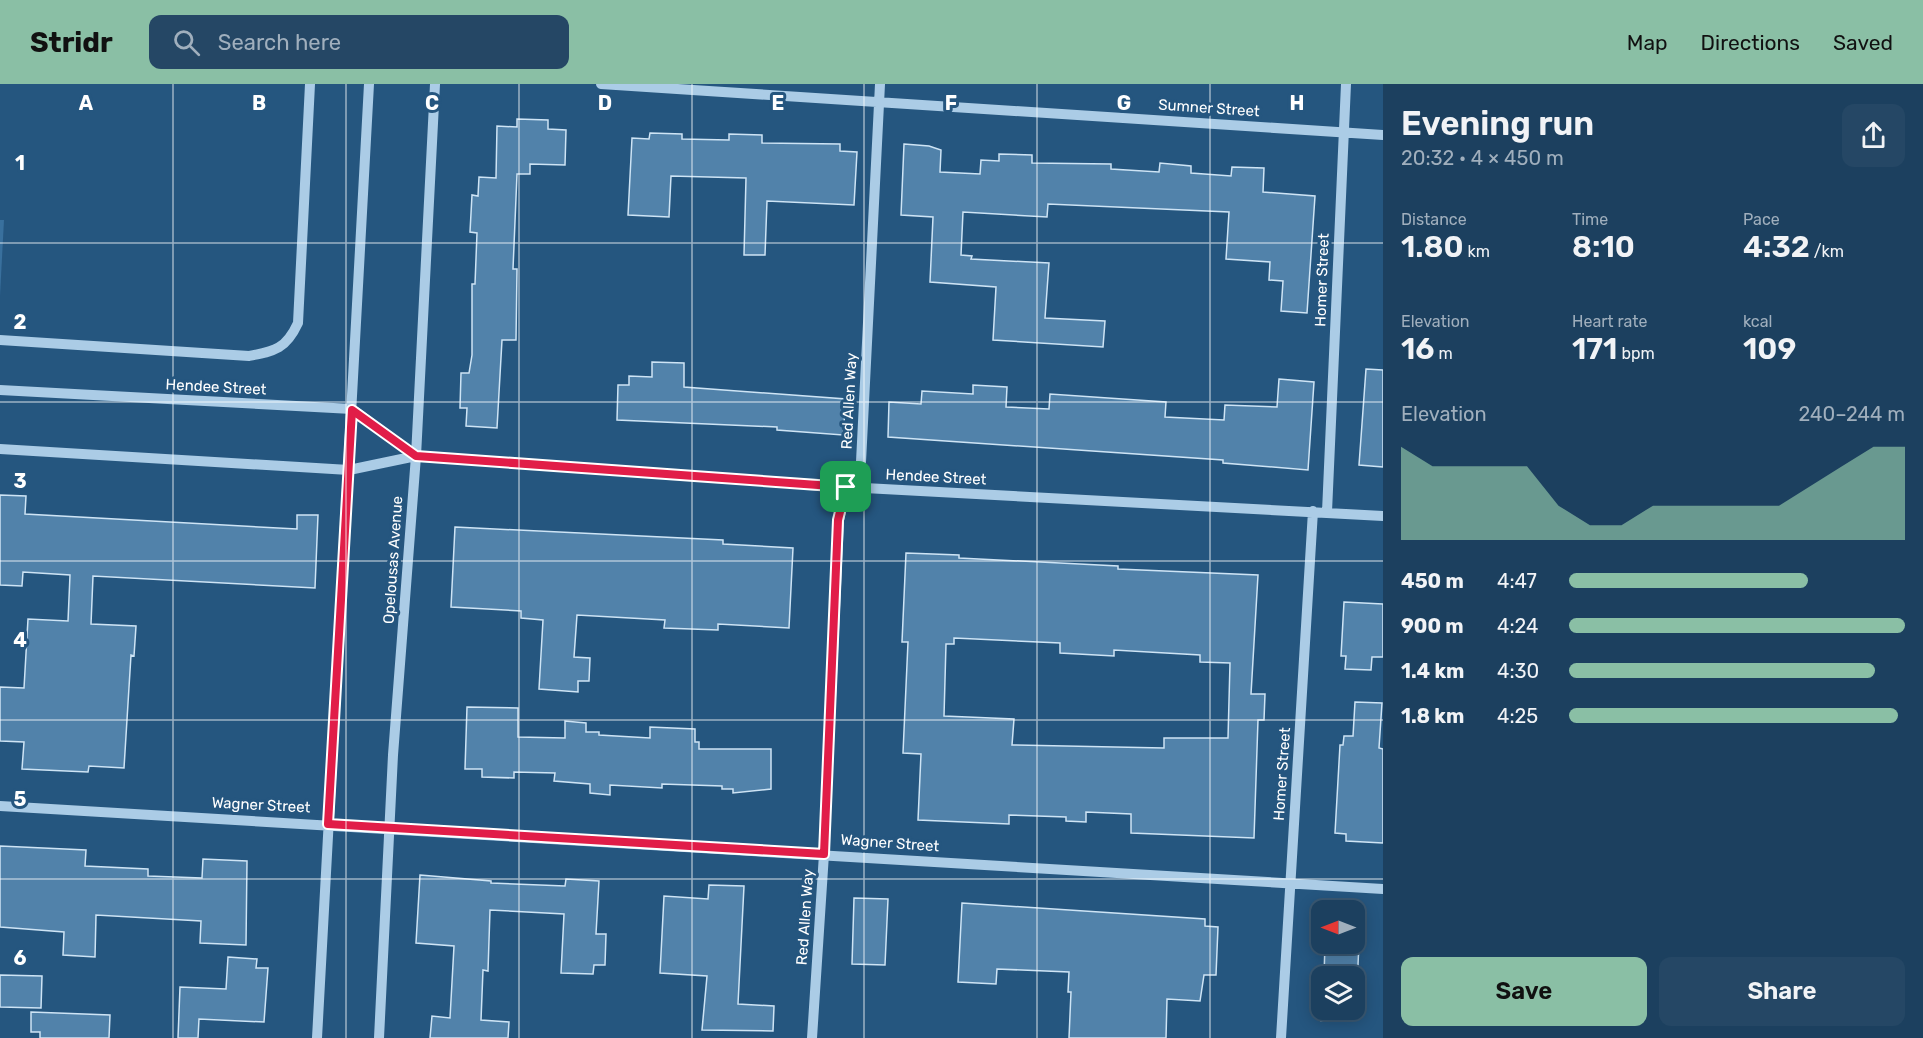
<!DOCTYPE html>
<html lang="en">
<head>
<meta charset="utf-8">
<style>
	:root { --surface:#1c405f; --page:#254765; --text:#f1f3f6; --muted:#a0afbd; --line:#3a5974; --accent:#8abfa5 }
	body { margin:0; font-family:Rubik,sans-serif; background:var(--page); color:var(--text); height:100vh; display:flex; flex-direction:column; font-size:22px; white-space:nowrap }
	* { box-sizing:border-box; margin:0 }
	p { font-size:20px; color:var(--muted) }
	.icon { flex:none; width:33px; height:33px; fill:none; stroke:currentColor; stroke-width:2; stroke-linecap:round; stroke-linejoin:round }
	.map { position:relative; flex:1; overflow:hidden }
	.sheet { display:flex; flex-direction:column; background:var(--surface); width:540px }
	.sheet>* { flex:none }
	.needle { width:39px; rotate:270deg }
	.fabs { position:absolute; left:1311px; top:816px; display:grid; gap:12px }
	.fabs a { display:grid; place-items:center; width:54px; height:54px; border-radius:12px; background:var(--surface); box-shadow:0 3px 15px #0003,0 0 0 2px var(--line); font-size:30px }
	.pin { position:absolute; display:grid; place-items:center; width:51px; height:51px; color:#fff; margin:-26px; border-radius:12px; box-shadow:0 3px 9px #0006 }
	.round { display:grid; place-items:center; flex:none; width:63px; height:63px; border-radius:12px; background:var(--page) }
	.summary { display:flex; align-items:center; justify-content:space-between; height:102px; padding:0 18px }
	h1 { font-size:33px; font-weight:600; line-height:45px }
	.figures { display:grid; grid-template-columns:repeat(3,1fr); gap:9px; height:102px; padding:6px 18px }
	.figures div { display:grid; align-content:center }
	.figures b { font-size:30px; font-weight:600 }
	.figures small { font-size:16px; font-weight:400 }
	.figures p { font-size:16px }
	.chart { height:168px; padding:12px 18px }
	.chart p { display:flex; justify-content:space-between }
	.chart svg { width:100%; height:108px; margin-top:6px; fill:var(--accent); opacity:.7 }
	.action { display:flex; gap:12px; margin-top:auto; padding:12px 18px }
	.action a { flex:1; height:69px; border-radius:12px; background:var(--accent); color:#111; font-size:24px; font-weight:600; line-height:69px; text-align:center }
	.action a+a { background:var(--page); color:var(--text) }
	ul { padding:0 18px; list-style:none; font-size:20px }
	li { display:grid; grid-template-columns:96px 72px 1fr; align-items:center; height:45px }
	li i { height:15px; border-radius:8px; background:var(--accent) }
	header { display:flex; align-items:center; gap:36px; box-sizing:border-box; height:84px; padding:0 30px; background:var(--accent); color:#111 }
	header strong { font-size:28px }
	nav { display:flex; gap:33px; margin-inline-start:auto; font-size:21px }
	.search { width:420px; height:54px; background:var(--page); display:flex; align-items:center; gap:15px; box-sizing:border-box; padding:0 21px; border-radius:12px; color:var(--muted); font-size:22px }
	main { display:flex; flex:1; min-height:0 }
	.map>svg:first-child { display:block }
	.green { fill:#39709d }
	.building { fill:#5182aa; stroke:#cee4f5; stroke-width:1.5; fill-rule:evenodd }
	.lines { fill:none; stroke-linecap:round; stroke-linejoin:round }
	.minor { stroke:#abcce6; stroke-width:10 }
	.route-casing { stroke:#fff; stroke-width:12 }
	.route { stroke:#e11d48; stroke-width:8 }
	.grid { fill:none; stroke:#fff; stroke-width:1.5; stroke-opacity:0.55 }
	.labels { text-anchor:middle; stroke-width:6; stroke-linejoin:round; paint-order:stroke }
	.street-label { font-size:15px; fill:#fff; stroke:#25567f }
	.grid-label { font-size:20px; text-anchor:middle; font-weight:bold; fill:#fff; stroke:#25567f; stroke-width:6; stroke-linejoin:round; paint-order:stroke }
</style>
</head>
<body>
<header>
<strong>Stridr</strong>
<div class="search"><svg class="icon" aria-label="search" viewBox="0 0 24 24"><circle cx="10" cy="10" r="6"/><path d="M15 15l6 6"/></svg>Search here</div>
<nav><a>Map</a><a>Directions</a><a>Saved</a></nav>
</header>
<main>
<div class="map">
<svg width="1383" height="954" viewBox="0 0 1383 954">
	<rect width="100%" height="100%" fill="#25567f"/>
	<path class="green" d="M0,136H4L0,212Z"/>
	<path class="building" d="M517,35L548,36V45L566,46L565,81L530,80V90H517L513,185H517L516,256H502L497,344L466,342L467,324H460L461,289H469L472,271V200H475L477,149L470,148L472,111L478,112L479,93L496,94L497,42L517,43Z
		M650,49L682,50V55L729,56V50L762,51V59L840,60V67L857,68L854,121L767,117L765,171H744L746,94L671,92L669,133L628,131L632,54L649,55Z
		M904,60L929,62L941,66L940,88L980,90L981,76L999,77V70L1032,71V79L1111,80V85L1159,88L1160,79L1191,82V89L1231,92L1232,83L1264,84L1263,108L1315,112L1307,229L1281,227L1283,197L1269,196L1270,178L1226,175L1229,128L1048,120L1047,133L963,128L961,171L972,172L971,175L1049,179L1045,234L1105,237L1103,263L993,256L996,203L930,198L933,133L901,131Z
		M652,278L684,279V303L846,315L843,351L777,346V343L617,336L618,301H629V292L652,293Z
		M1366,285L1383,286V383L1359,381Z
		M1279,295L1314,298L1308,386L1223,379V376L888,353L889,318L921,320L922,307L973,310V301L1007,303L1006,323L1049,325L1050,310L1166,318L1165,333L1224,336L1225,321L1277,323Z
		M0,411L26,412L25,430L297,445V431H318L315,504L93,492L91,540L136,542L134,572L131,571L124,684L89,682L88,688L22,685L24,658L0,657V603L24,604L28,535L68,537L70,491L23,488L22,502L0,501Z
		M455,443L723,456V460L793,464L789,544L718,540V546L664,544L665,536L577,531L574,573L590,574L589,597H578V608L539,605L543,536L521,534V527L451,523Z
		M906,469L959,471V474L1118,482V485L1258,491L1251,610H1265L1264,636H1258L1254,754L1131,749V730L1086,728V738L1066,737V733L1009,731V740L918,736L921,670L903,669L908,558H902ZM954,554L1060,559V569L1114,572V566L1200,571V578L1230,579L1228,654H1164V664L1012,661L1014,635L944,632L946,560H954Z
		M1344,518L1383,520V573H1372L1371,586L1345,585L1346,572H1341Z
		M1355,618L1382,619L1379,664L1383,665V759L1346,757V750L1335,749L1340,661H1343L1344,652H1353Z
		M467,623L518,624V653L565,654V637L586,639V648H599V651L650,654V643L695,645V658H699V665H771V705L733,709V705H722V702L662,700V704L610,701V711L590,709V700L554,697L555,689L514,688V694L482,693V685H465Z
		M0,762L86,766L85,782L148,785V792L202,794L203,775L247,777L246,861L200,859L201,837L96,831L95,873L63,871L64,848L0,843Z
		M420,791L491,797V799L565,802L566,795L599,797L596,850H606L605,881H594L593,890L561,889L564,830L490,826L488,887L483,886L481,936L509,938L508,954H430L432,932L450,934L454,862L416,859Z
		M709,801L744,802L738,920L774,922L773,947L702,946L707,892L660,889L664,812L708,815Z
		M854,814L888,815L885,881L852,880Z
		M962,819L1205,835V842L1218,843L1216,891H1204L1200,917L1167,915L1166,954H1069L1071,908H1068L1069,888L997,885L996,900L958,898Z
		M1325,860H1359L1357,901H1354V892H1324Z
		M228,873L257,875L256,884H268L264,938L199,935L198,954H178L180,903L226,905Z
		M0,891L42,892L41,924L0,923Z
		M1321,915L1322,926H1348V937H1321Z
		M31,928L110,931L109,954H40V948H31Z"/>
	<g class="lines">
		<path class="minor" d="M601,0L1383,51
			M0,256L249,272C275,267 286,265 298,239L310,0
			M0,306L352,325L416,372
			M0,365L349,386L416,372L846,403L1383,432
			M1327,428L1346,0
			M0,722L1383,805
			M317,954L369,0
			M379,954L393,671L416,372L435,0
			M812,954L824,770L839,436L846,403L861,378L880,0
			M1281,954L1313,427"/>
	</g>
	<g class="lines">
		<g class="route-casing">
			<path id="route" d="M352,326L416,372L846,403L838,436L824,770L328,740Z"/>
		</g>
		<use href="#route" class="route"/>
	</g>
	<path class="grid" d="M173,0V954M346,0V954M519,0V954M692,0V954M864,0V954M1037,0V954M1210,0V954M0,159H1383M0,318H1383M0,477H1383M0,636H1383M0,795H1383"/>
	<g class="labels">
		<g class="street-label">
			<text transform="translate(1209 24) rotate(4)" y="5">Sumner Street</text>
			<text transform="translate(1322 196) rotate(-88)" y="5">Homer Street</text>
			<text transform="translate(216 303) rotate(3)" y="5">Hendee Street</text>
			<text transform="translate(849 317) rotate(-87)" y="5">Red Allen Way</text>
			<text transform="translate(936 393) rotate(3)" y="5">Hendee Street</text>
			<text transform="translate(393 476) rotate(-86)" y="5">Opelousas Avenue</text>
			<text transform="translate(1282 690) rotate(-86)" y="5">Homer Street</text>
			<text transform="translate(261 721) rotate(3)" y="5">Wagner Street</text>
			<text transform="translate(890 759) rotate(4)" y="5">Wagner Street</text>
			<text transform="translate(805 833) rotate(-86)" y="5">Red Allen Way</text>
		</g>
	</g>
	<g class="grid-label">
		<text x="86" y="26">A</text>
		<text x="259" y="26">B</text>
		<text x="432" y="26">C</text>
		<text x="605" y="26">D</text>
		<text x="778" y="26">E</text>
		<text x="951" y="26">F</text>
		<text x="1124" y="26">G</text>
		<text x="1297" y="26">H</text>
		<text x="20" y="86">1</text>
		<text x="20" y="245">2</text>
		<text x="20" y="404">3</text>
		<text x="20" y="563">4</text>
		<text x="20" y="722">5</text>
		<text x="20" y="881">6</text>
	</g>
</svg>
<div class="fabs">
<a><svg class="needle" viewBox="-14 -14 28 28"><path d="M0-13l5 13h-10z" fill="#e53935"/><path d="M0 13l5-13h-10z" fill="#a0afbd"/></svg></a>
<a><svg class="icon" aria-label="layers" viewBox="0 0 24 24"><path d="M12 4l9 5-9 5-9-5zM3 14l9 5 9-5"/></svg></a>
</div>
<div class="pin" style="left:846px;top:403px;background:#1e9e55"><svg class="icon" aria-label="arrive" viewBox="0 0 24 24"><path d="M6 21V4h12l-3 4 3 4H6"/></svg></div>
</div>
<section class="sheet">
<div class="summary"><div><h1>Evening run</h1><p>20:32 · 4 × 450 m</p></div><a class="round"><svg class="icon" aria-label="share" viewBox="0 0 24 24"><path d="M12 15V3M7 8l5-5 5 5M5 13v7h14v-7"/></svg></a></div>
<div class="figures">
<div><p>Distance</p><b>1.80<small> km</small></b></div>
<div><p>Time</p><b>8:10</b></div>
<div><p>Pace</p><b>4:32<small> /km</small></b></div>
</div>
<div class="figures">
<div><p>Elevation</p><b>16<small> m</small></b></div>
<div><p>Heart rate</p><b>171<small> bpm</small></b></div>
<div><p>kcal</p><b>109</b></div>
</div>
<div class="chart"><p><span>Elevation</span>240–244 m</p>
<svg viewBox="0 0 160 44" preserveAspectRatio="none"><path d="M0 44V6L10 14L20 14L30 14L40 14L50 30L60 38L70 38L80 30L90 30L100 30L110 30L120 30L130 22L140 14L150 6L160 6V44z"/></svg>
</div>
<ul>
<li><b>450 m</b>4:47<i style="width:71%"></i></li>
<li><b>900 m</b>4:24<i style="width:100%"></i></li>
<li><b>1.4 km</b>4:30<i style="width:91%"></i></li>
<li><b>1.8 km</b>4:25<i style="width:98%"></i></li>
</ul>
<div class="action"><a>Save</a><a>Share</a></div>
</section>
</main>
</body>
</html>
